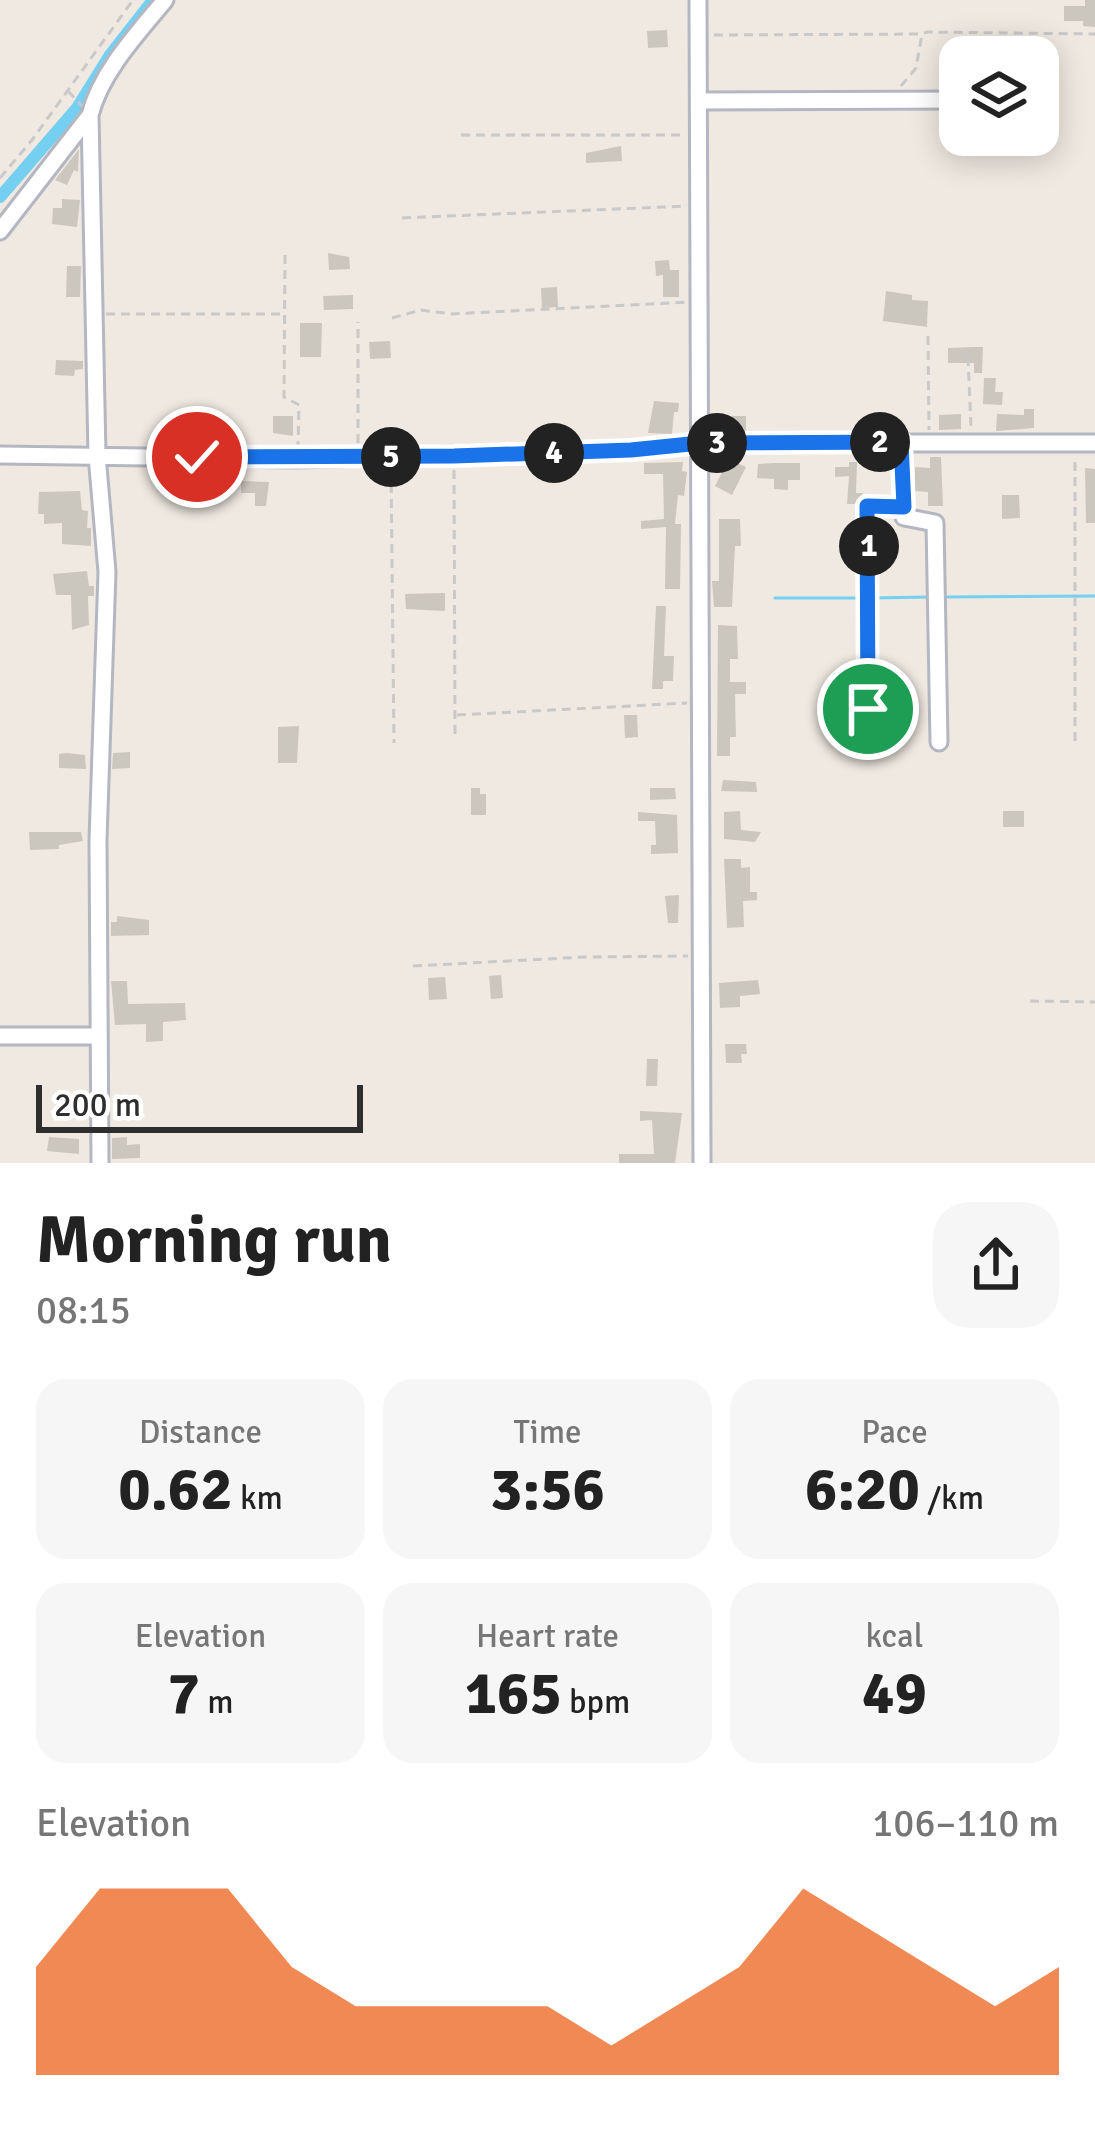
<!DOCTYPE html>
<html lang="en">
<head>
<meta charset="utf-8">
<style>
	:root { --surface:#fff; --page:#f6f6f6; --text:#222; --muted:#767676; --accent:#ea580c }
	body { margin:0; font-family:Signika,sans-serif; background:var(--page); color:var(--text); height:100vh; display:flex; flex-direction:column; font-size:45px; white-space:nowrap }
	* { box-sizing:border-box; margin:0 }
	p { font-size:39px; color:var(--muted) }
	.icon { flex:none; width:66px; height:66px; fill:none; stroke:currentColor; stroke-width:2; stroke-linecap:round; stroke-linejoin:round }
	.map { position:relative; height:1163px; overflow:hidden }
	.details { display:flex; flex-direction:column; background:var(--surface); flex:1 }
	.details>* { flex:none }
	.buttons { position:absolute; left:939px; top:36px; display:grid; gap:24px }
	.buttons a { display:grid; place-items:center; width:120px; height:120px; border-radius:24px; background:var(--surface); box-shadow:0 6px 30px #0003; font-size:60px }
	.scale { position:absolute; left:36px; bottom:30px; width:327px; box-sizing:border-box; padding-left:12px; border:6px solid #2e2e2e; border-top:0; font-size:33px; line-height:42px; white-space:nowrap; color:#2e2e2e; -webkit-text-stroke:9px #fff; paint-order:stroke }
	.pin { position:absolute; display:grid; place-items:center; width:102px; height:102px; color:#fff; margin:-51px; border:6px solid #fff; border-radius:50%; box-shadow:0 3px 12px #0007 }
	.km { position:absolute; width:60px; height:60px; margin:-30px; border-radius:50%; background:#222; color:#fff; font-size:33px; line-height:60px; text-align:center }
	.round { display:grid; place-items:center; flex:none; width:126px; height:126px; border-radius:36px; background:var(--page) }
	.overview { display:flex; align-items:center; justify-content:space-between; height:204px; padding:0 36px }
	h1 { font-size:66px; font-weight:700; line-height:90px }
	.stats { display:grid; grid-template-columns:repeat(3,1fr); gap:18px; height:204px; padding:12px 36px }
	.stats div { display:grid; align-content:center; border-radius:30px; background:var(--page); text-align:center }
	.stats b { font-size:60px; font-weight:700 }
	.stats small { font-size:33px; font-weight:400 }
	.stats p { font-size:33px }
	.chart { height:336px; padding:24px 36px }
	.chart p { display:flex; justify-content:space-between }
	.chart svg { width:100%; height:216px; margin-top:12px; fill:var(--accent); opacity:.7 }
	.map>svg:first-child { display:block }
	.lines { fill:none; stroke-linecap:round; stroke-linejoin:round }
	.stream { stroke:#75cff0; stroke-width:3 }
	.canal { stroke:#75cff0; stroke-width:12 }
	.building { fill:#cbc7bf }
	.minor-casing { stroke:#b4b7c1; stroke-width:21 }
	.path { stroke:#c9c9c9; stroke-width:3; stroke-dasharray:9 6; stroke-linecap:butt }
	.minor { stroke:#fff; stroke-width:15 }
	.route-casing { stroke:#fff; stroke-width:24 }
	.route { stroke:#1a73e8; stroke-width:15 }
</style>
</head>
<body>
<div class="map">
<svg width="1095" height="1163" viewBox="0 0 1095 1163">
	<rect width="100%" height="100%" fill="#efe9e1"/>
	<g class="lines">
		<path class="stream" d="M944,597L1095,596
			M775,598H863
			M872,598L929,597"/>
		<path class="canal" d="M0,197L77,108L110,55L153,0"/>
	</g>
	<path class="building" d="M1085,0H1095V27L1083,26V21H1064V6H1085Z
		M667,30L668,47L648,48L647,31Z
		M621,146L622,161L586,163V153Z
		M79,149L78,172L74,170L67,185L55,180Z
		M62,199L80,200L77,227L52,224L53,208H62Z
		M328,253L349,257L350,269L329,270Z
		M669,260L670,270H679V297H663V275L656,276L655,261Z
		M67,266H81L80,297H66Z
		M557,287L558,307L542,308L541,288Z
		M886,291L912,295V300L928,301L927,327L883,321Z
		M353,295V309L324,310L323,296Z
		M300,323H322L321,357H300Z
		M390,341L391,358L370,359L369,342Z
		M973,347H983L982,373H974V363H948V348Z
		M56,360L83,361V369L75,370L74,376L55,375Z
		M984,378H996L995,392H1003L1002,405L983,404Z
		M654,401L679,403L678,412H674L672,434L648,433Z
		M1024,409H1034V428L996,431L997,414L1024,415Z
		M961,414V429L939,430V415Z
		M273,416H293V436L273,433Z
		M717,416H746V431H717Z
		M930,457H941L943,506H928V492L915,491V467L930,468Z
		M729,459L746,467L732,495L715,486Z
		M683,462L682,471L687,472L684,496L678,495L675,524H681L680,589H665L666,527L641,529V521L664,519L663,474H644V463Z
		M849,462H857L856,493H863L855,504H847L849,476L835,477V467H849Z
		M775,463H800V480H788V490L774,489V479L757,478L758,464Z
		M1085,468L1095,469V523H1086Z
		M241,481L269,482L266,506H255V493H241Z
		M80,491L82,510L88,511L87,528H91V546L62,544V523L44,524V514H38L39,492Z
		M1002,495H1019L1020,518L1002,519Z
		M719,519H740L741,546H735L732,607H714L712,581H719Z
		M87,571L89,586H94V596H88L89,625L72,630L71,595H56L53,574Z
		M445,593V611L406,609L405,594Z
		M656,606H666L664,656H674L673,681H663V689H652Z
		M718,625L737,626L738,659H730V682H746V694H735L736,737H730V756H717Z
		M832,694H857L858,714H832Z
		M624,715H637L638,737L625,738Z
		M299,726L297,763H278V727Z
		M130,752V768L112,769L113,753Z
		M67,753L85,755L86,769L59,768V754Z
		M723,780L756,782L757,792L721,791Z
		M471,788H480V794H486V815H471Z
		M650,788H675L676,799L650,800Z
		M740,811L741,830L761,832L755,842L724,839V812Z
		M1003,811H1024V827H1003Z
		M638,812L677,815L678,853L651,854V845H656L655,821H638Z
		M29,832H81L83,841L59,845V849L30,850Z
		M724,859H741V868L750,867V892H757V900L743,901L744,927L727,928Z
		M679,895L678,923H668L665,896Z
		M117,916L149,920V935L111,936V922H117Z
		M501,975L503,998L491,999L489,976Z
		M445,977L447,999L429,1000L428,978Z
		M758,980L760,994L740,996V1007L720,1008L719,983Z
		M111,981H127L128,1004L185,1003L186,1020L163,1022V1041L146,1042V1024L115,1025Z
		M725,1044H746L747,1054H741L742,1063H726Z
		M647,1059H658L657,1086H646Z
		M640,1111L682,1113L675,1163H619V1154H654L652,1120L640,1121Z
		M49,1137L79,1139V1154L47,1151Z
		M127,1137V1145L140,1144V1158L112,1159V1138Z"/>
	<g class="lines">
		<g class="minor-casing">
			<path id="minor" d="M698,0L702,1163
				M699,101L960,100
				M0,231L90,115
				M901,442L904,517L935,523L939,742
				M0,455L297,459L631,450L700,443H1095
				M870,740L867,506L904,507
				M0,1036H97
				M100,1163L98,840L107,572L97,455L90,115C101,72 137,34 165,0"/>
		</g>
		<path class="path" d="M714,35L920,34
			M901,86L916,68L922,34L927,32L1095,34
			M68,91L82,106
			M461,135H686
			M0,178L32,140L133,0
			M402,218L687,206
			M285,255L284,397L299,405L298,445
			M106,314H282
			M392,318L421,310L452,314L688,302
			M928,336L929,430
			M968,357L971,427
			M358,443V322
			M391,469L394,743
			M454,470L455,736
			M457,715L687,703
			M1075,741V456
			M413,966L584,957L688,956
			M1030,1001L1095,1002"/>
		<use href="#minor" class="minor"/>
	</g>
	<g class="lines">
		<g class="route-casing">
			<path id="route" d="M197,457L454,456L631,450L700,443L901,442L904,507L867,506L868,709"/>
		</g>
		<use href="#route" class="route"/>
	</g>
</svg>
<div class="buttons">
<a><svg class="icon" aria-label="layers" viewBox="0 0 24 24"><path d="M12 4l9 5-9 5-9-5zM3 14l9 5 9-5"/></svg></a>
</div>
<div class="scale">200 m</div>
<div class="pin" style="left:868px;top:709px;background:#1e9e55"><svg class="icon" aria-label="arrive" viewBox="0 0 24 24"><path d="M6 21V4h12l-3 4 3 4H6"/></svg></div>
<div class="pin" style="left:197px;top:457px;background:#d93025"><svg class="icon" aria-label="check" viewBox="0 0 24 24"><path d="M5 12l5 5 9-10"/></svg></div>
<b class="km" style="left:869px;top:546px">1</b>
<b class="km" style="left:880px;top:442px">2</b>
<b class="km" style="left:717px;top:443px">3</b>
<b class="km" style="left:554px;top:453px">4</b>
<b class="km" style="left:391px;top:457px">5</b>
</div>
<section class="details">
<div class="overview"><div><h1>Morning run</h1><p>08:15</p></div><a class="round"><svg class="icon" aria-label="share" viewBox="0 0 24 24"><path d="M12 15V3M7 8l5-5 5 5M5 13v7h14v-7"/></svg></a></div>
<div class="stats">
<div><p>Distance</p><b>0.62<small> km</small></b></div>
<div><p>Time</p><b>3:56</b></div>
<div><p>Pace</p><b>6:20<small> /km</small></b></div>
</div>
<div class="stats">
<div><p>Elevation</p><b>7<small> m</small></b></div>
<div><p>Heart rate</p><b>165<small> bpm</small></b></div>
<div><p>kcal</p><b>49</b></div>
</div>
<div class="chart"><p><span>Elevation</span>106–110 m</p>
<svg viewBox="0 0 160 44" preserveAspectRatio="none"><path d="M0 44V22L10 6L20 6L30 6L40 22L50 30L60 30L70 30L80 30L90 38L100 30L110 22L120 6L130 14L140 22L150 30L160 22V44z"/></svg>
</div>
</section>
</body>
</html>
